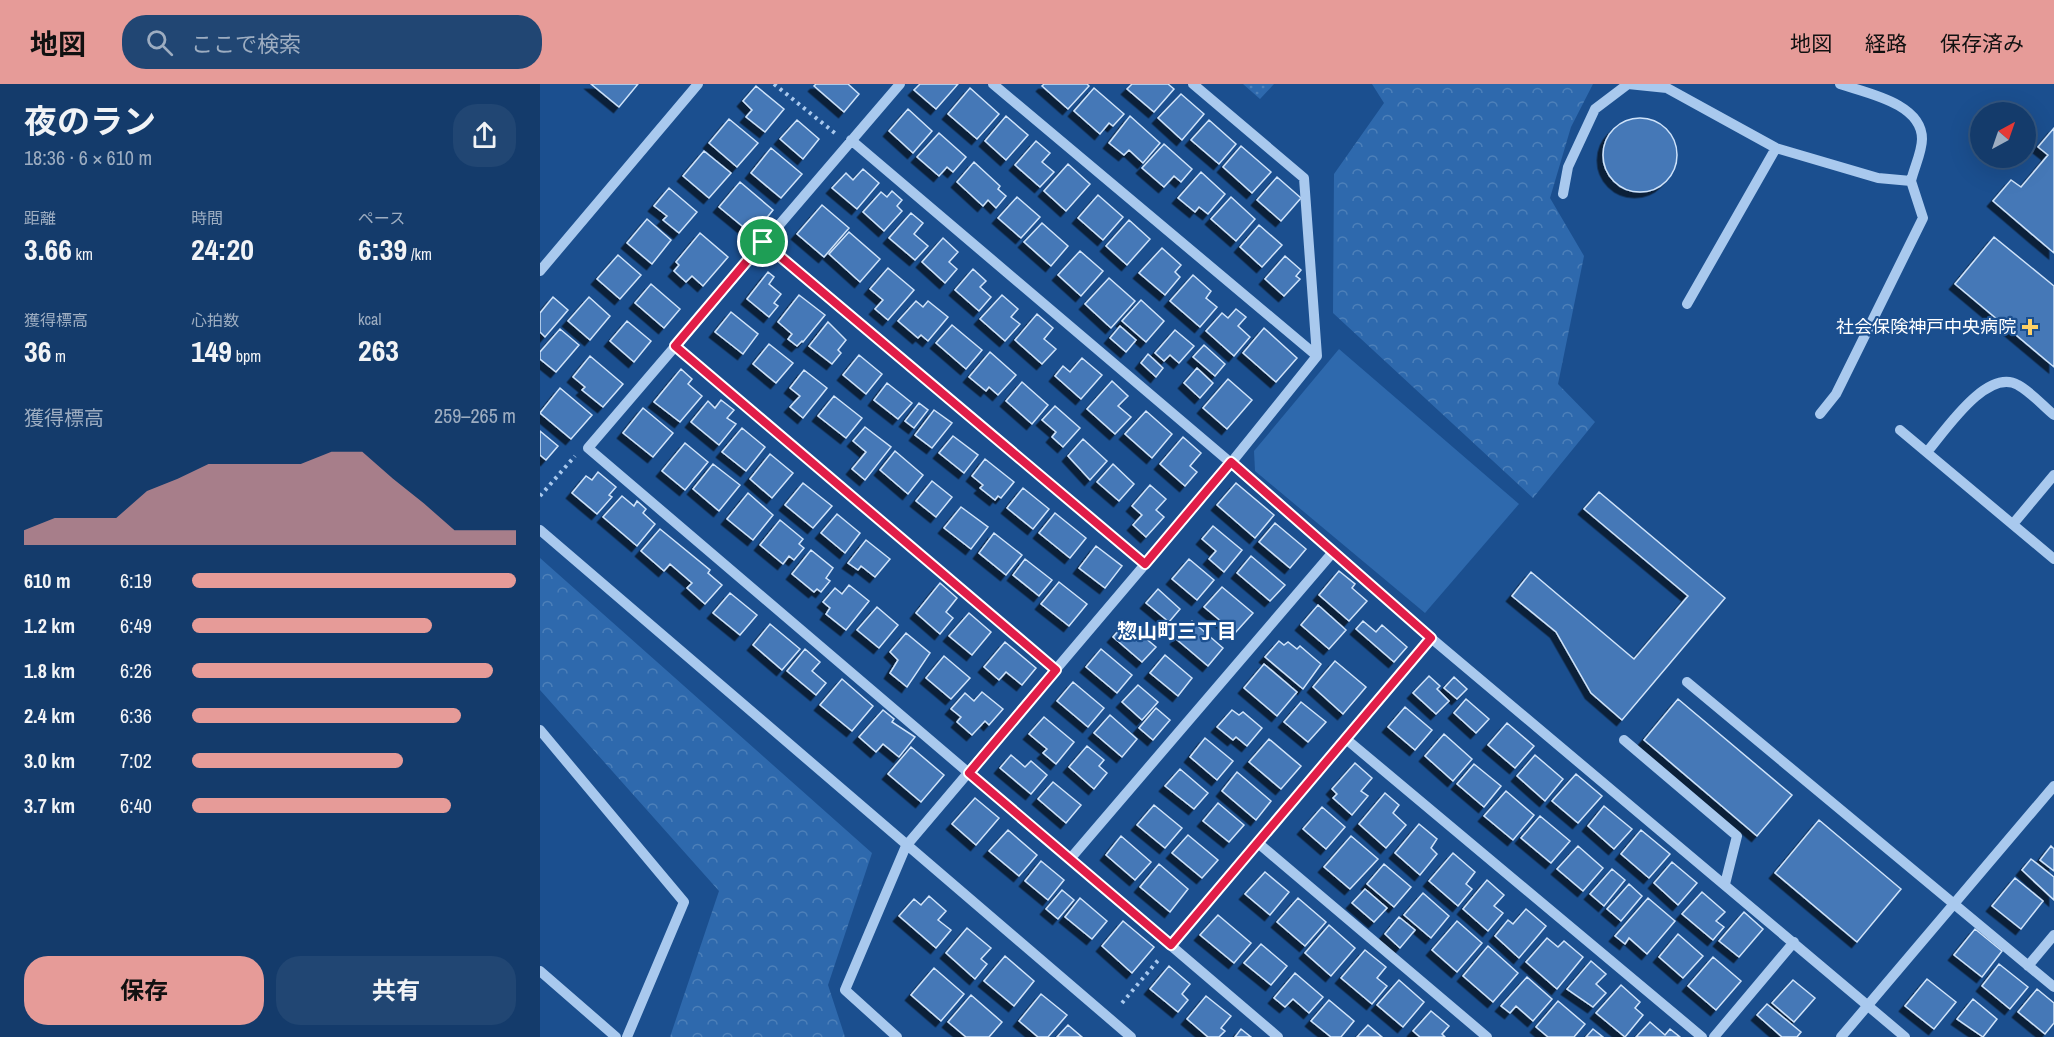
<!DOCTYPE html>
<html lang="ja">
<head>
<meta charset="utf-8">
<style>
	:root { --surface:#143b6b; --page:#214673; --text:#f1f3f6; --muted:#9dadc1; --line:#33557e; --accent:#e69b98 }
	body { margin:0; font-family:"Archivo Narrow","Noto Sans JP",sans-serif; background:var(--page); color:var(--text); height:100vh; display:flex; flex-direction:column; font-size:22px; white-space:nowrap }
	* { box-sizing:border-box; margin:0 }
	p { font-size:20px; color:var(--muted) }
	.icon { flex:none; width:33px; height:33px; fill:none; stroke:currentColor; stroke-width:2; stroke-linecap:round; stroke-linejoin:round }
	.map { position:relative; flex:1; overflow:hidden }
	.details { display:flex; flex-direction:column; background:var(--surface); width:540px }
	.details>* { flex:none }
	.needle { width:39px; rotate:40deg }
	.controls { position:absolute; left:1430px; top:18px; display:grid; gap:12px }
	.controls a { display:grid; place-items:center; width:66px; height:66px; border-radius:50%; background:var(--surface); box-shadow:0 6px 24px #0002,0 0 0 2px var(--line); font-size:30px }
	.pin { position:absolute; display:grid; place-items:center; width:51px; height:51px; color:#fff; margin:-26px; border:3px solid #fff; border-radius:50%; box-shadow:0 2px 6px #0007 }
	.round { display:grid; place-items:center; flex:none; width:63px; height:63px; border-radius:24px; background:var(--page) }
	.summary { display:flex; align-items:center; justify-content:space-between; height:102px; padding:0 24px }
	h1 { font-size:33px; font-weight:700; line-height:45px }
	.metrics { display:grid; grid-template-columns:repeat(3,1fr); gap:9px; height:102px; padding:6px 24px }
	.metrics div { display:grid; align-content:center }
	.metrics b { font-size:30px; font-weight:700 }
	.metrics small { font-size:16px; font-weight:400 }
	.metrics p { font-size:16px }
	.chart { height:168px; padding:12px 24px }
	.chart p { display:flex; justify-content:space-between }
	.chart svg { width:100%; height:108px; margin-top:6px; fill:var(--accent); opacity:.7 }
	.button { display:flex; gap:12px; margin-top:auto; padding:12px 24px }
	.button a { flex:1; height:69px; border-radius:24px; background:var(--accent); color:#111; font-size:24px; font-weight:700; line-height:69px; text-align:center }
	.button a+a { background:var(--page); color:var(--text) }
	ul { padding:0 24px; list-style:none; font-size:20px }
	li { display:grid; grid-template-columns:96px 72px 1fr; align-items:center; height:45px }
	li i { height:15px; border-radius:8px; background:var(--accent) }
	header { display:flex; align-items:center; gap:36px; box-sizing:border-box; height:84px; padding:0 30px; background:var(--accent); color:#111 }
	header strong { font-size:28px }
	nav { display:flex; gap:33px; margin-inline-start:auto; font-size:21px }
	.search { width:420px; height:54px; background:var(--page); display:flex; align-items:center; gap:15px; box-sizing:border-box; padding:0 21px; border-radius:24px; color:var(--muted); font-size:22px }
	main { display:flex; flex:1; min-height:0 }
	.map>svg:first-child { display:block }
	.grass { fill:url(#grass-dots) }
	.forest { fill:url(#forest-crowns) }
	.park { fill:#2e69ad }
	.building { fill:#4478b7; stroke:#cfe3fa; stroke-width:1.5; filter:url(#shadow) }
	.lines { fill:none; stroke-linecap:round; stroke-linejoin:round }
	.path { stroke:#a9c9ee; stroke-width:4; stroke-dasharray:3 4.5; stroke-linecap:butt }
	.minor { stroke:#a9c9ee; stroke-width:10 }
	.route-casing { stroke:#fff; stroke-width:12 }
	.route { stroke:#e11d48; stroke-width:8 }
	.poi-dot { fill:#ffd166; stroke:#1b4f8f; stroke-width:2 }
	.labels { text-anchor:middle; stroke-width:4.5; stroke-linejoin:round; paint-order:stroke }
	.poi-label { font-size:18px; fill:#fff; stroke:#1b4f8f; text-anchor:end }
	.neighbourhood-label { font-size:20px; font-weight:bold; fill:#fff; stroke:#1b4f8f }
</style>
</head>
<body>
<header>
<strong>地図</strong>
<div class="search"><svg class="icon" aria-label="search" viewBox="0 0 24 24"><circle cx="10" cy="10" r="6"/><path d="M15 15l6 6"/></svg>ここで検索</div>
<nav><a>地図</a><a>経路</a><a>保存済み</a></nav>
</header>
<main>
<section class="details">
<div class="summary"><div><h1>夜のラン</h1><p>18:36 · 6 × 610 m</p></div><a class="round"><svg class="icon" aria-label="share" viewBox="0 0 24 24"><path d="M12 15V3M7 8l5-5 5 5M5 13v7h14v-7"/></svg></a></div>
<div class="metrics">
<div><p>距離</p><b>3.66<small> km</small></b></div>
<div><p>時間</p><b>24:20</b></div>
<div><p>ペース</p><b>6:39<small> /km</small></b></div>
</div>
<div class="metrics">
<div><p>獲得標高</p><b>36<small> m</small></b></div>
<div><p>心拍数</p><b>149<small> bpm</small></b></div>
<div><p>kcal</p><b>263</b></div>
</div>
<div class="chart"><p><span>獲得標高</span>259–265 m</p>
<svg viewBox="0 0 160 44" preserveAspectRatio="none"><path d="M0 44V38L10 33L20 33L30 33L40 22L50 17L60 11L70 11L80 11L90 11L100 6L110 6L120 17L130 27L140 38L150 38L160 38V44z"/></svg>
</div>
<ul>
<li><b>610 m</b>6:19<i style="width:100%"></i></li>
<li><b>1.2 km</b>6:49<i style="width:74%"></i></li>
<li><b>1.8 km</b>6:26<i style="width:93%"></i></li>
<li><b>2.4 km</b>6:36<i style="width:83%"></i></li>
<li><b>3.0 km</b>7:02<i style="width:65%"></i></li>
<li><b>3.7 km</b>6:40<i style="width:80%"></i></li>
</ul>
<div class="button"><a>保存</a><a>共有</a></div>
</section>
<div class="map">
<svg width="1514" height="953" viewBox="0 0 1514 953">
	<defs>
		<pattern id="grass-dots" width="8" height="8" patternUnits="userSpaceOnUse" patternTransform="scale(1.5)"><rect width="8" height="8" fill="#2e69ad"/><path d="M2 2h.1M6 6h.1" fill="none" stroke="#4d80b9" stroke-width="1.8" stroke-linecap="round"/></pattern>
		<pattern id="forest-crowns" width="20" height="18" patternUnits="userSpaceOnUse" patternTransform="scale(1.5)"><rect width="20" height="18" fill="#2e69ad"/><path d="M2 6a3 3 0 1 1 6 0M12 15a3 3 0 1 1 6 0" fill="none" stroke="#4d80b9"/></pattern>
		<filter id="shadow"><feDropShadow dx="-5.5" dy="5.5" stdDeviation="0" flood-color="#0009"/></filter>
	</defs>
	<rect width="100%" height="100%" fill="#1b4f8f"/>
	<path class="grass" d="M703,0H734L720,15Z"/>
	<path class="forest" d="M832,0H1053L1031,43L1010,114L1044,172L1018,300L1055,338L993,414L793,229L794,90L844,19Z
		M0,474L332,769L288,901L305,953H130L179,807L0,606Z"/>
	<path class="park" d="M799,265L979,420L885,529L715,387L714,367Z"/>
	<path class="building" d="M51,0H98L79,23Z
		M276,0H308L319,10L304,28L274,2Z
		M380,0H418L396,25L374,6Z
		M504,0H547L549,2L528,25L502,2Z
		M592,0H628L634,5L614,28L587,5Z
		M216,2L244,25L225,48L206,33L212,26L203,17Z
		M430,4L459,30L437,55L408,30Z
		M554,4L584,30L573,42L569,39L560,50L534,27Z
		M641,10L664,30L642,56L618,34Z
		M368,25L392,47L373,69L349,47Z
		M466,32L488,51L466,76L445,57Z
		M590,32L620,59L603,79L589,66L584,71L569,59Z
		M1063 71a37 37 0 1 1 74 0a37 37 0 1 1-74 0Z
		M189,35L218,59L197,83L169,59Z
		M257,36L279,55L263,75L240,55Z
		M669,36L696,60L679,80L651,56Z
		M1514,44V169L1453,117L1471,96L1481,103L1508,71L1498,63Z
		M399,49L426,73L413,88L407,83L399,92L377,73Z
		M496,57L510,69L502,78L514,88L500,103L475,81Z
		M624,60L652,85L641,98L634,92L624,103L602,84Z
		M701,62L731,88L712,109L683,83Z
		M231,64L262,90L241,114L211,89Z
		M164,67L191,89L169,114L143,92Z
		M434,78L460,102L458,105L466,112L456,124L448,116L443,122L417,98Z
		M528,80L550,100L526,127L504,107Z
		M323,85L339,99L317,125L292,104L306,89L313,96Z
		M661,88L685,110L668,130L659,123L655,128L638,114Z
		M737,93L761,114L741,137L717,116Z
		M200,98L233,126L213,151L179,123Z
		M129,104L157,128L139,149L123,136L127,132L114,122Z
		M352,107L362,116L357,122L362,127L344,147L323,128L341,108L347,113Z
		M558,111L583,133L563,156L538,134Z
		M477,113L500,133L481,154L458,134Z
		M691,113L715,135L696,157L671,135Z
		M282,121L309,144L284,173L257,150Z
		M371,129L383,139L374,150L388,162L375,176L349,154Z
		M107,135L131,156L112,180L87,159Z
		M589,136L610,155L587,181L566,162Z
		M502,139L528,162L511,182L484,158Z
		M719,141L742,161L722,183L700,163Z
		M309,148L340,175L320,198L289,170Z
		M160,149L188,173L163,202L152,192L146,198L134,187L139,181L136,178Z
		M1454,153L1514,202V283L1415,200Z
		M403,154L418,168L409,178L417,185L405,199L382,178Z
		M622,164L641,181L635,188L640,193L625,211L599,189Z
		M540,167L563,187L541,212L518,191Z
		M78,171L101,191L80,215L57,195Z
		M745,172L761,186L756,192L760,195L744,212L725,195Z
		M348,184L374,206L348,236L335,225L343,216L330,205Z
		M433,185L446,197L440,203L451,213L439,227L415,206Z
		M228,188L234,193L229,200L241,210L234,219L238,222L229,233L207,215Z
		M653,191L671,207L666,214L677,223L660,243L630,217Z
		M569,194L595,217L571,244L545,220Z
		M111,200L140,225L124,244L95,219Z
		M259,211L285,231L263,258L262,257L257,262L248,255L252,250L238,238Z
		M462,211L478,225L471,233L480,240L465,257L440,235Z
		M13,213L28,226L5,253L0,248V229Z
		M49,213L70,232L50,256L28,237Z
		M601,216L624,237L606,258L582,237Z
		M376,217L383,223L388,217L408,233L388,257L381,251L378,254L358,237Z
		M696,225L706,233L698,242L710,253L694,272L666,247L682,229L688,234Z
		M191,228L218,250L203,270L175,248Z
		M497,230L513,244L504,255L516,265L502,280L475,256Z
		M87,237L111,257L94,278L70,257Z
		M288,238L306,256L298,266L301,269L292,280L269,262Z
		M412,241L442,266L426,285L396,259Z
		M580,242L596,256L586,268L570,254Z
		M724,244L757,274L736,298L703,269Z
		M20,245L39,261L16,288L0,275V268Z
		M635,246L654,262L639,279L630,271L624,277L615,269Z
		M229,260L253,279L236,299L213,280Z
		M664,261L685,280L675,292L653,273Z
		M450,268L476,291L458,311L449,303L446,307L429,293Z
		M608,270L623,284L616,293L601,279Z
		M319,271L342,290L326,310L303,291Z
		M50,272L83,300L63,323L42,306L45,303L33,293Z
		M542,274L562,291L541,315L515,292L523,282L530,288Z
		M657,284L673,299L660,314L644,299Z
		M141,285L152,295L148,300L162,312L140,338L114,318Z
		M264,286L287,304L263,334L250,323L260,312L250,304Z
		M688,295L712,316L687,345L663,324Z
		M572,297L588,312L578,322L591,333L575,350L547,325Z
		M482,298L508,321L492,340L466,317Z
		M347,299L372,319L358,335L334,316Z
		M20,304L52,331L31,355L0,329Z
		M294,312L322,334L306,354L278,332Z
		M181,316L194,326L187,334L196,340L179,361L151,338L168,317L175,324Z
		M379,319L388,326L374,344L365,337Z
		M515,322L540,344L523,363L512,353L516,348L502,336Z
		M103,324L133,349L113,373L83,349Z
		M394,326L412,339L392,364L375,351Z
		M606,327L632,350L612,374L585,350Z
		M325,343L351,363L325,396L312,385L326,368L313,357Z
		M202,344L225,363L206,387L182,368Z
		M0,347L18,362L6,376L0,371Z
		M413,352L438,371L424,389L399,369Z
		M643,353L661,369L650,382L657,388L645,402L620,380Z
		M543,355L567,377L550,396L528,372Z
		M145,359L168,378L145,406L122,387Z
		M355,367L383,391L368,410L340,386Z
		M230,370L253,389L232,414L210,395Z
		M445,375L474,398L461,414L458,412L455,416L440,404L443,401L432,392Z
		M173,380L200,401L179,427L153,405Z
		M573,380L594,400L579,417L557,398Z
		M58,388L76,403L69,411L72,413L57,430L32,409L46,392L52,396Z
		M392,397L412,413L396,433L376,417Z
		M263,399L292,422L273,444L245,421Z
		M696,399L734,431L715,454L677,421Z
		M610,401L626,415L616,426L624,433L606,453L593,441L602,431L592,422Z
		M483,404L509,425L493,445L467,424Z
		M1059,408L1185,514L1082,636L1051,609L1016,548L972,512L991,488L1094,575L1148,512L1044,425Z
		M208,409L233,431L213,456L187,435Z
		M82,412L94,422L97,417L106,425L103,429L115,440L97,462L63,433Z
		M421,423L448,443L431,465L404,444Z
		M515,429L546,454L530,474L499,449Z
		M297,430L320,449L305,469L281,449Z
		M240,436L263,455L259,460L264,464L254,476L249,472L243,480L220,461Z
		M735,439L766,465L750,484L719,458Z
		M673,442L702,466L684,488L669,475L676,467L662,455Z
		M120,445L170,486L168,489L182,501L165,520L147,504L152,499L130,480L124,487L101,467Z
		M454,449L482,471L466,491L439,469Z
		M326,456L350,475L335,493L321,482L318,486L308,479Z
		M556,462L582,482L565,504L539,484Z
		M271,466L293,484L286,494L290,497L281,508L277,505L274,508L252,490Z
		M711,472L745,501L730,517L697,489Z
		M485,475L512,496L499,512L473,491Z
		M649,475L674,496L657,516L632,495Z
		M799,487L815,500L812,504L827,517L809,537L779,511Z
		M519,498L547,520L529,542L501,520Z
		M400,499L417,514L406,528L413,534L400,550L376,529Z
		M309,501L329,517L306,546L286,530L290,524L283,518L295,504L302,510Z
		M682,503L713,529L695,549L664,523Z
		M618,505L640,525L629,538L606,519Z
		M190,509L217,531L200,551L173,529Z
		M778,521L806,546L789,565L761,541Z
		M337,523L358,541L339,564L317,546Z
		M429,529L451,548L432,571L409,552Z
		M652,537L683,564L668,582L636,555Z
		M823,537L836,548L842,541L867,563L854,578L816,545Z
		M586,538L616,563L602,578L573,553Z
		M230,540L260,565L242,586L213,561Z
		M366,549L390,569L367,603L350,589L358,576L350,568Z
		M739,557L744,561L748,558L757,565L760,562L781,580L763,605L725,573Z
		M465,558L496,584L482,601L466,588L459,596L444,583Z
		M265,565L280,578L272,587L286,599L276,611L247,587Z
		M561,565L592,591L577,609L546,583Z
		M625,571L652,594L638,612L610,589Z
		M404,572L430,594L411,615L386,594Z
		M795,577L826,603L803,630L773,603Z
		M724,580L757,608L737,632L704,604Z
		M889,592L900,602L897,605L909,617L896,630L873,609Z
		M914,593L927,605L917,615L904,604Z
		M302,595L333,622L312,647L280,621Z
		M533,598L564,624L548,643L517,617Z
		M598,601L618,618L602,636L582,618Z
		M442,608L463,625L449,641L445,637L432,651L417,638L421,633L411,625L425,609L434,617Z
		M926,615L949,635L936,649L914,629Z
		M1138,615L1252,711L1217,752L1104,656Z
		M761,618L786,638L768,658L744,638Z
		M865,623L892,646L875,666L848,643Z
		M616,624L630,636L613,656L599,644Z
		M343,626L354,635L352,638L375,653L359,673L343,660L336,668L319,653Z
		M692,626L699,631L703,628L722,644L707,662L696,653L693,656L677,643Z
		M570,631L597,655L582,673L554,649Z
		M504,633L534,658L516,680L503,669L507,665L489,650Z
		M967,639L994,662L975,684L948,661Z
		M904,650L932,675L913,697L885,672Z
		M665,654L693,677L677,696L650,673Z
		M729,655L761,682L741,705L709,678Z
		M547,662L564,676L559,682L567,689L554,705L529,683Z
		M371,663L404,691L381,718L348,690Z
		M471,671L485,683L491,677L507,691L491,710L460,684Z
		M995,671L1023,695L1005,717L977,692Z
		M815,679L832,694L821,707L828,712L812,731L793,714L797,710L792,705Z
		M934,680L961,702L944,723L917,700Z
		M640,685L668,709L654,725L625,702Z
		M697,688L731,717L716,736L682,707Z
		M1036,690L1062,712L1038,739L1012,717Z
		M513,698L541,721L526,739L498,715Z
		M966,707L994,731L973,756L944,732Z
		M845,709L859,721L853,729L866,741L846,764L819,740Z
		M435,714L459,734L436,761L412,740Z
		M678,719L704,741L689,758L663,737Z
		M614,721L642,744L625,764L597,741Z
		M1064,722L1092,745L1074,765L1048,742Z
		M782,723L805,743L786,765L763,745Z
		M1000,732L1030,757L1011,779L981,754Z
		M1279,736L1361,805L1317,858L1235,789Z
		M879,740L897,755L891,764L897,770L880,791L855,769Z
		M468,746L497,771L479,792L449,767Z
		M1101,746L1130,770L1109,794L1081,770Z
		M648,751L678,776L662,794L632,769Z
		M581,752L611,778L595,796L566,771Z
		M811,752L838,775L810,805L784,783Z
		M1038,762L1063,784L1043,807L1017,785Z
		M1511,762L1514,765V787L1500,776Z
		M913,769L935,788L926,800L932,805L918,822L889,797Z
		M1491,775L1514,793V816L1482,786Z
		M501,777L524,796L508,816L485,797Z
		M1132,778L1157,799L1138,821L1114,799Z
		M619,780L648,805L630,828L600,803Z
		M844,780L871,803L854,823L827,800Z
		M1072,785L1085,796L1064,822L1050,810Z
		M725,788L749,808L730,831L705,810Z
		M1475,794L1503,817L1481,845L1452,822Z
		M947,796L964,811L954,822L963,829L948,847L923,825Z
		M1089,800L1102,812L1081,837L1067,825Z
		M825,805L847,824L834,838L812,819Z
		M522,806L534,816L518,835L506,825Z
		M1162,808L1185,828L1176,837L1184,843L1173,856L1142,830Z
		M883,809L909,832L891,854L864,831Z
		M389,812L406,827L398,836L411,846L396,864L359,832L374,815L381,821Z
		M540,814L567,837L552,855L525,833Z
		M758,814L786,838L765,862L737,838Z
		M1108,814L1135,837L1107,870L1089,854L1085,860L1075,852Z
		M986,825L1006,842L979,874L955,852L968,836L973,840Z
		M1204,828L1223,845L1199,873L1179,857Z
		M678,831L711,859L694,879L660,851Z
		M859,833L875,846L860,864L845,850Z
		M583,837L614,863L592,889L562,862Z
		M917,837L942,859L917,888L892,866Z
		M789,841L815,864L791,892L765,869Z
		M427,844L451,864L441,875L447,880L435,895L406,869Z
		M1435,845L1462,867L1442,893L1414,871Z
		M1138,850L1163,872L1143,894L1119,873Z
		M1007,854L1018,863L1024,857L1043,873L1017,905L986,878Z
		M721,860L747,882L731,901L704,879Z
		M948,862L978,889L953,918L923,892Z
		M825,866L846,883L837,894L847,902L832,920L801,894Z
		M465,872L494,897L474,922L444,897Z
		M1173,873L1201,897L1176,926L1148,902Z
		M1051,877L1066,890L1056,900L1066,909L1053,923L1027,905Z
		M1459,880L1488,903L1470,925L1442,902Z
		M629,882L650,900L642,910L648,916L638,928L610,905Z
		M394,884L424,910L401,937L371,911Z
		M755,889L783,913L769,929L753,915L745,923L734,914Z
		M987,893L1012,915L993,937L976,922L970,929L961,922Z
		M1387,895L1416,918L1394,945L1365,922Z
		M859,896L884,918L863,943L837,921Z
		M1253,896L1275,914L1254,938L1232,919Z
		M1081,901L1100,918L1095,924L1103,931L1085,953L1056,929Z
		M1497,905L1514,919V939L1505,950L1478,928Z
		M501,910L527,931L508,953H498L479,937Z
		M431,911L462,938L449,953H426L408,938Z
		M666,912L691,932L681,944L685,947L679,953H668L647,935Z
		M1433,915L1457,935L1443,953L1417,935Z
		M789,916L814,937L801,953H791L771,937Z
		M1018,917L1045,940L1034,953H1008L996,943Z
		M1227,920L1261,948L1257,953H1242L1217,931Z
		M891,927L909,942L902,950L905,953H880L873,947Z
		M1110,938L1125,951L1130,945L1140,953H1096Z
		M528,941L542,953H517Z
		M828,941L842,953H817Z
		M701,945L711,953H695Z
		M1053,945L1063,953H1046Z"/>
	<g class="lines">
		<path class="path" d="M234,0L296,50
			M0,412L35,372
			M582,919L620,874"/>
		<path class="minor" d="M360,0L48,364L738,953
			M453,0L777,272
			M311,56L691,379L891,554L1365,953
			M1023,110L1028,83L1055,25L1088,0L1127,4L1236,64L1338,94L1371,97C1374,84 1382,68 1382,55C1382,19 1326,9 1300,0
			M223,158L605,480
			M0,187L158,0
			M1147,220L1236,64
			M135,262L516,586
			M1280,330L1296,310L1383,134L1371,97
			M1360,346L1514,475
			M1387,368C1405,347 1447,283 1478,301C1491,308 1503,322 1514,331
			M1473,440L1514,391
			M0,446L591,953
			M1147,598L1514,903
			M0,646L144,818L87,953
			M806,655L1162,953
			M1084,656L1197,752L1185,800
			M718,759L947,953
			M530,775L793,468
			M631,861L891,554
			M1488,882L1514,851
			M0,887L76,953
			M357,953L305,906L366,762L691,379L777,272L764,94L653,0
			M1174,953L1254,858
			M1301,953L1514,702"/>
	</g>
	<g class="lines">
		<g class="route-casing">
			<path id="route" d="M223,158L605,480L691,378L891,554L631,861L429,689L516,586L135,262Z"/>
		</g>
		<use href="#route" class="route"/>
	</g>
	<path class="poi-dot" d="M1487 234h6v6h6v6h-6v6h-6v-6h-6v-6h6z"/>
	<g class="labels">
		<g class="poi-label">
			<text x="1476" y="249">社会保険神戸中央病院</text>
		</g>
		<g class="neighbourhood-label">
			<text x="637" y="554">惣山町三丁目</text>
		</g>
	</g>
</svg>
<div class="controls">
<a><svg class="needle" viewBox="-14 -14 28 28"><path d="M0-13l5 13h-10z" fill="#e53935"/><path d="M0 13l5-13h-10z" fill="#9dadc1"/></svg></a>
</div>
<div class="pin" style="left:223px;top:158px;background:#1e9e55"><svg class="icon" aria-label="arrive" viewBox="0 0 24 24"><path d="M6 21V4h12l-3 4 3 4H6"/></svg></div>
</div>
</main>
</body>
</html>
